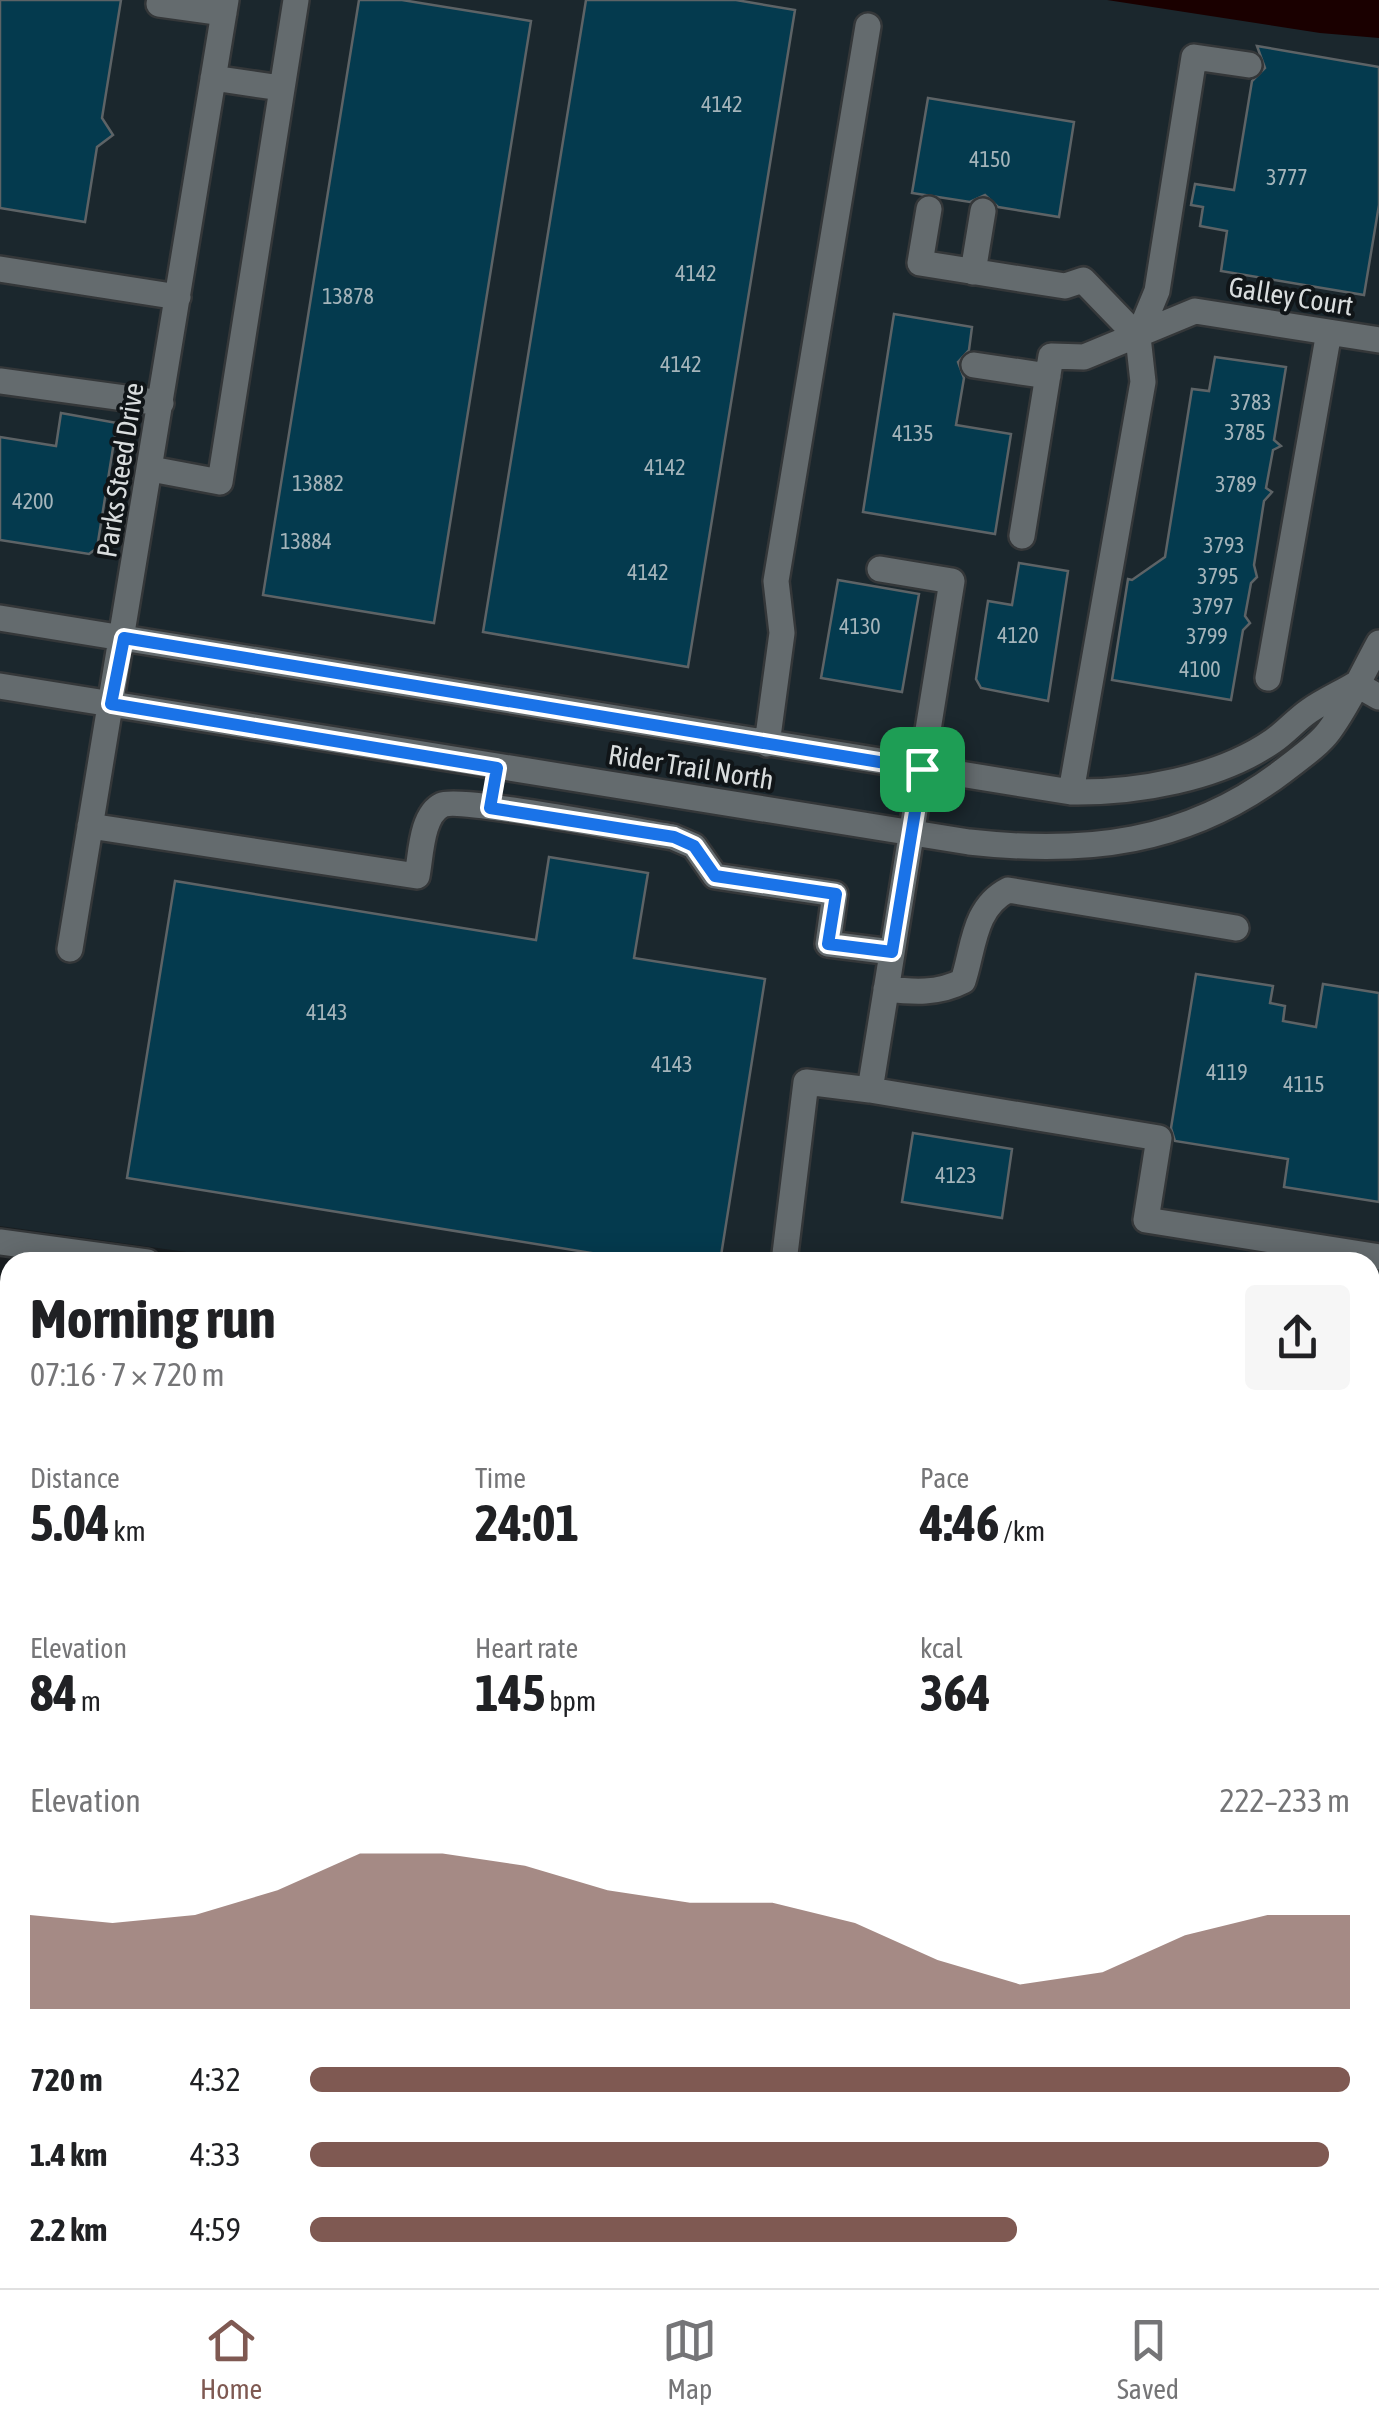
<!DOCTYPE html>
<html lang="en">
<head>
<meta charset="utf-8">
<style>
	:root { --surface:#fff; --page:#f6f6f6; --text:#202124; --muted:#757577; --line:#e0e0e0; --accent:#7f5952 }
	body { margin:0; font-family:"Asap Condensed",sans-serif; background:var(--page); color:var(--text); height:100vh; display:flex; flex-direction:column; font-size:38px; white-space:nowrap }
	* { box-sizing:border-box; margin:0 }
	p { font-size:32px; color:var(--muted) }
	.icon { flex:none; width:55px; height:55px; fill:none; stroke:currentColor; stroke-width:2; stroke-linecap:round; stroke-linejoin:round }
	.map { position:relative; flex:1; overflow:hidden }
	.drawer { position:absolute; left:0px; top:1252px; width:1380px; height:1038px; display:flex; flex-direction:column; background:var(--surface); border-radius:30px 30px 0 0; box-shadow:0 5px 25px #0003 }
	.drawer>* { flex:none }
	.pin { position:absolute; display:grid; place-items:center; width:85px; height:85px; color:#fff; margin:-42px; border-radius:20px; box-shadow:0 5px 15px #0006 }
	.round { display:grid; place-items:center; flex:none; width:105px; height:105px; border-radius:10px; background:var(--page) }
	.head { display:flex; align-items:center; justify-content:space-between; height:170px; padding:0 30px }
	h1 { font-size:55px; font-weight:700; line-height:75px }
	.stats { display:grid; grid-template-columns:repeat(3,1fr); gap:15px; height:170px; padding:10px 30px }
	.stats div { display:grid; align-content:center }
	.stats b { font-size:50px; font-weight:700 }
	.stats small { font-size:28px; font-weight:400 }
	.stats p { font-size:28px }
	.chart { height:280px; padding:20px 30px }
	.chart p { display:flex; justify-content:space-between }
	.chart svg { width:100%; height:180px; margin-top:10px; fill:var(--accent); opacity:.7 }
	ul { padding:0 30px; list-style:none; font-size:32px }
	li { display:grid; grid-template-columns:160px 120px 1fr; align-items:center; height:75px }
	li i { height:25px; border-radius:12px; background:var(--accent) }
	.tabs { display:flex; justify-content:space-around; align-items:center; height:140px; border-top:2px solid var(--line); background:var(--surface); font-size:28px; color:var(--muted) }
	.tabs a { display:grid; justify-items:center; gap:5px }
	.tabs .current { color:var(--accent) }
	.map>svg:first-child { display:block }
	.built { fill:#1b272d }
	.forest { fill:#683329 }
	.water { fill:#1a0000 }
	.building { fill:#043a4e; stroke:#5d6366; stroke-width:2.5 }
	.lines { fill:none; stroke-linecap:round; stroke-linejoin:round }
	.minor-casing { stroke:#343739; stroke-width:30 }
	.path { stroke:#777b7d; stroke-width:4; stroke-dasharray:8 5; stroke-linecap:butt }
	.minor { stroke:#646b6e; stroke-width:25 }
	.route-casing { stroke:#fff; stroke-width:20 }
	.route { stroke:#1a73e8; stroke-width:12 }
	.labels { text-anchor:middle; stroke-width:8; stroke-linejoin:round; paint-order:stroke }
	.number-label { font-size:22px; fill:#a4b4ba }
	.street-label { font-size:28px; fill:#d9ddde; stroke:#101518 }
</style>
</head>
<body>
<div class="map">
<svg width="1379" height="2288" viewBox="0 0 1379 2288">
	<rect width="100%" height="100%" fill="#191e21"/>
	<path class="built" d="M0,0H1379V1335L1370,1338V1262H257L0,1226Z"/>
	<path class="forest" d="M0,1350L10,1351V1847L0,1849Z
		M1379,1462V1860H1370V1465Z"/>
	<path class="water" d="M1107,0H1379V38L1320,33Z
		M1370,1860H1379V2288H0V1879H10V2280H1370Z"/>
	<path class="building" d="M0,0H121L102,118L113,135L97,147L85,222L0,208Z
		M359,0H402L531,21L434,623L263,595Z
		M586,0H736L795,10L688,667L483,632Z
		M1257,46L1379,67V205L1364,295L1221,271L1227,231L1200,226L1203,207L1191,205L1195,184L1234,190L1252,81L1265,68Z
		M928,98L1074,122L1059,217L998,207L985,195L970,202L912,193Z
		M894,314L972,327L969,350L958,362L964,378L956,425L1011,434L995,534L863,512Z
		M1215,357L1286,367L1274,440L1281,446L1273,450L1266,488L1272,492L1264,501L1254,565L1257,577L1251,583L1245,616L1250,623L1243,630L1231,700L1112,680L1128,579L1132,580L1165,557L1192,389L1209,391Z
		M61,413L117,423L97,548L89,554L0,540V437L56,446Z
		M1019,563L1068,571L1048,701L981,688L976,679L988,601L1012,605Z
		M838,580L919,594L902,692L821,678Z
		M549,857L648,873L634,958L765,979L720,1262H647L127,1178L175,881L536,940Z
		M1196,974L1273,986L1270,1003L1285,1006L1283,1021L1316,1027L1323,984L1379,993V1202L1284,1187L1288,1159L1175,1141L1171,1128Z
		M913,1133L1012,1149L1002,1218L902,1202Z"/>
	<g class="lines">
		<g class="minor-casing">
			<path id="minor" d="M159,4L224,13
				M213,78L281,88
				M929,209L920,263L1065,286L1083,280L1138,337
				M0,269L178,297
				M973,272L983,211
				M974,365L1048,376
				M0,381L161,403
				M151,469L220,482L296,0
				M1022,536L1051,356L1084,357L1195,311L1379,340
				M0,618L1071,792C1136,793 1218,779 1273,741C1286,732 1296,720 1309,711C1323,701 1341,693 1356,684
				M1268,678L1329,332
				M1356,684L1379,697
				M0,686L969,842C1085,855 1187,844 1283,771C1298,759 1318,746 1329,731C1349,704 1363,672 1379,643
				M767,744L782,633L776,581L868,26
				M1071,792L1143,382L1138,337L1157,291L1194,57L1249,65
				M90,826L417,876C421,856 421,815 442,805C459,797 641,832 673,837L694,846L715,876L835,894L828,944L892,952
				M70,949L226,0
				M886,989C913,992 938,994 963,981C974,948 973,908 1008,890L1236,928
				M870,1090L1159,1138L1146,1220L1379,1257
				M0,1242L147,1262
				M784,1262L806,1082L870,1090L952,581L880,569
				M1370,1385L1379,1382"/>
		</g>
		<path class="path" d="M0,1319L10,1320
			M1370,1439L1379,1438
			M0,1775L10,1777
			M1370,1775L1379,1772"/>
		<use href="#minor" class="minor"/>
	</g>
	<g class="lines">
		<g class="route-casing">
			<path id="route" d="M124,638L922,769L892,952L828,944L836,894L715,876L694,846L674,837L490,808L497,768L111,704Z"/>
		</g>
		<use href="#route" class="route"/>
	</g>
	<g class="labels">
		<g class="number-label">
			<text x="722" y="112">4142</text>
			<text x="990" y="167">4150</text>
			<text x="1287" y="185">3777</text>
			<text x="696" y="281">4142</text>
			<text x="348" y="304">13878</text>
			<text x="681" y="372">4142</text>
			<text x="1251" y="410">3783</text>
			<text x="1245" y="440">3785</text>
			<text x="913" y="441">4135</text>
			<text x="665" y="475">4142</text>
			<text x="318" y="491">13882</text>
			<text x="1236" y="492">3789</text>
			<text x="33" y="509">4200</text>
			<text x="306" y="549">13884</text>
			<text x="1224" y="553">3793</text>
			<text x="648" y="580">4142</text>
			<text x="1218" y="584">3795</text>
			<text x="1213" y="614">3797</text>
			<text x="860" y="634">4130</text>
			<text x="1018" y="643">4120</text>
			<text x="1207" y="644">3799</text>
			<text x="1200" y="677">4100</text>
			<text x="327" y="1020">4143</text>
			<text x="672" y="1072">4143</text>
			<text x="1227" y="1080">4119</text>
			<text x="1304" y="1092">4115</text>
			<text x="956" y="1183">4123</text>
		</g>
		<g class="street-label">
			<text transform="translate(1291 296) rotate(9)" y="10">Galley Court</text>
			<text transform="translate(120 470) rotate(-81)" y="10">Parks Steed Drive</text>
			<text transform="translate(691 767) rotate(9)" y="10">Rider Trail North</text>
		</g>
	</g>
</svg>
<div class="pin" style="left:922px;top:769px;background:#1e9e55"><svg class="icon" aria-label="arrive" viewBox="0 0 24 24"><path d="M6 21V4h12l-3 4 3 4H6"/></svg></div>
<section class="drawer">
<div class="head"><div><h1>Morning run</h1><p>07:16 · 7 × 720 m</p></div><a class="round"><svg class="icon" aria-label="share" viewBox="0 0 24 24"><path d="M12 15V3M7 8l5-5 5 5M5 13v7h14v-7"/></svg></a></div>
<div class="stats">
<div><p>Distance</p><b>5.04<small> km</small></b></div>
<div><p>Time</p><b>24:01</b></div>
<div><p>Pace</p><b>4:46<small> /km</small></b></div>
</div>
<div class="stats">
<div><p>Elevation</p><b>84<small> m</small></b></div>
<div><p>Heart rate</p><b>145<small> bpm</small></b></div>
<div><p>kcal</p><b>364</b></div>
</div>
<div class="chart"><p><span>Elevation</span>222–233 m</p>
<svg viewBox="0 0 160 44" preserveAspectRatio="none"><path d="M0 44V21L10 23L20 21L30 15L40 6L50 6L60 9L70 15L80 18L90 18L100 23L110 32L120 38L130 35L140 26L150 21L160 21V44z"/></svg>
</div>
<ul>
<li><b>720 m</b>4:32<i style="width:100%"></i></li>
<li><b>1.4 km</b>4:33<i style="width:98%"></i></li>
<li><b>2.2 km</b>4:59<i style="width:68%"></i></li>
</ul>
</section>
</div>
<nav class="tabs">
<a class="current"><svg class="icon" aria-label="home" viewBox="0 0 24 24"><path d="M3 11l9-7 9 7M6 9v11h12V9"/></svg>Home</a>
<a><svg class="icon" aria-label="map" viewBox="0 0 24 24"><path d="M3 6l6-2 6 2 6-2v14l-6 2-6-2-6 2zM9 4v14M15 6v14"/></svg>Map</a>
<a><svg class="icon" aria-label="saved" viewBox="0 0 24 24"><path d="M7 4h10v16l-5-4-5 4z"/></svg>Saved</a>
</nav>
</body>
</html>
